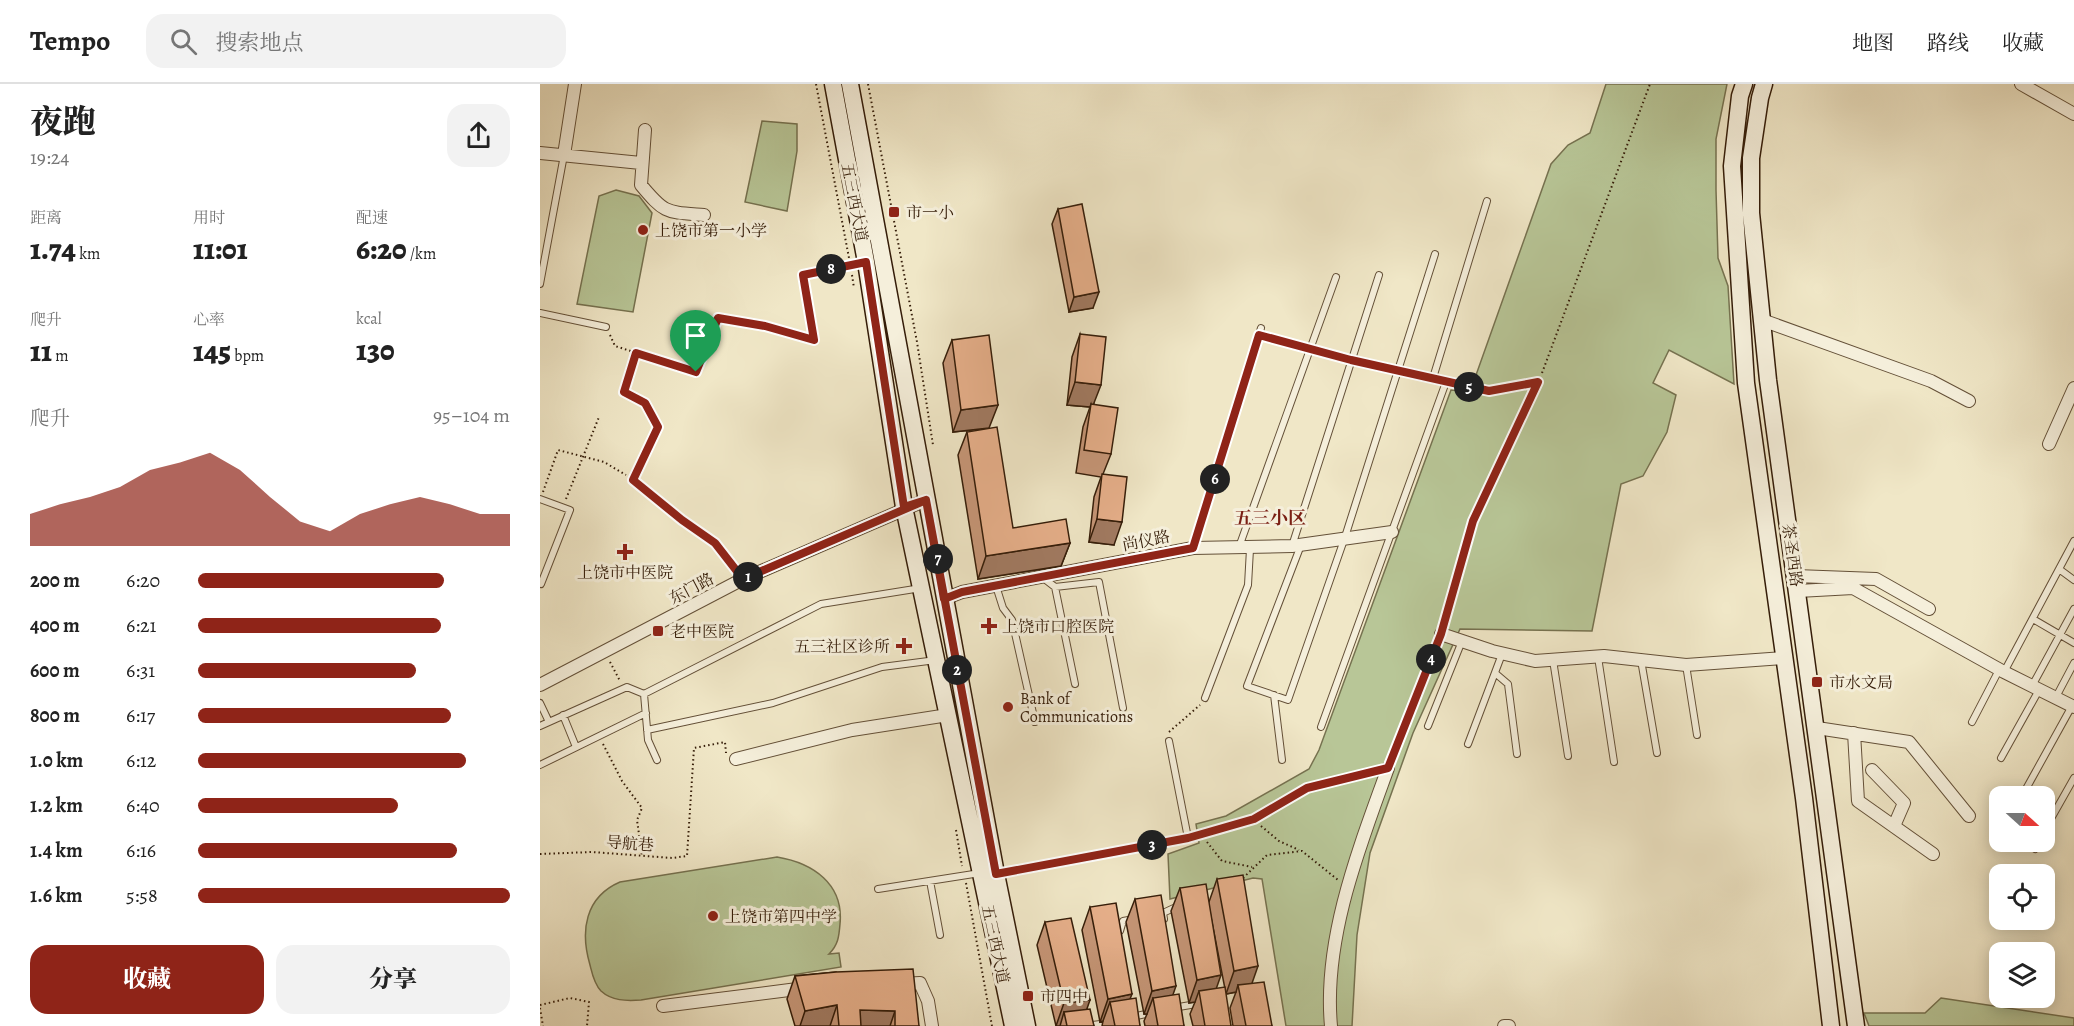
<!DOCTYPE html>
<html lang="zh">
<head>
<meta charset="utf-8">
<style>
	:root { --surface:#fff; --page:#f2f2f2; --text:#222; --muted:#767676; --line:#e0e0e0; --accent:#8f2418 }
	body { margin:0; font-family:Alegreya,"Noto Serif SC",serif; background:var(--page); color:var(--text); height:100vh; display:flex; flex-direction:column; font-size:22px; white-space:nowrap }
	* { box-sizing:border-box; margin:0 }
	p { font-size:20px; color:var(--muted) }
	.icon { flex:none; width:33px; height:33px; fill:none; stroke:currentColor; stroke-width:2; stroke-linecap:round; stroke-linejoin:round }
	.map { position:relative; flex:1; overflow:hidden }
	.sheet { display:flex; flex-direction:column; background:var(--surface); width:540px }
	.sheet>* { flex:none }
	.needle { width:39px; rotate:111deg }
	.buttons { position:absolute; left:1449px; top:702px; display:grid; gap:12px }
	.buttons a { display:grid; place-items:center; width:66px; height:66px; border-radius:12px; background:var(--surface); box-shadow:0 3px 15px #0003; font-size:30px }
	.pin { position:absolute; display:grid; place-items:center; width:51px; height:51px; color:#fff; margin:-62px -26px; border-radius:50% 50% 50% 0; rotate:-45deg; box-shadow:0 0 6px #0007 }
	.pin .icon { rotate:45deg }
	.km { position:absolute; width:30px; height:30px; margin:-15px; border-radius:50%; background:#222; color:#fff; font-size:16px; line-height:30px; text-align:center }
	.round { display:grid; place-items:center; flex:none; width:63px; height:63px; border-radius:18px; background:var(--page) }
	.overview { display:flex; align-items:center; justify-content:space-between; height:102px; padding:0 30px }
	h1 { font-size:33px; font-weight:800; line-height:45px }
	.metrics { display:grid; grid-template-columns:repeat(3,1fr); gap:9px; height:102px; padding:6px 30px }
	.metrics div { display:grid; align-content:center }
	.metrics b { font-size:30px; font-weight:800 }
	.metrics small { font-size:16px; font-weight:400 }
	.metrics p { font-size:16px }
	.chart { height:168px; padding:12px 30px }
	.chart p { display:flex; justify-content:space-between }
	.chart svg { width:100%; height:108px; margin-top:6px; fill:var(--accent); opacity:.7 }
	.primary-button { display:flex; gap:12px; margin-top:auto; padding:12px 30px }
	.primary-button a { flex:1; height:69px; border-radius:18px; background:var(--accent); color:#fff; font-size:24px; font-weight:800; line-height:69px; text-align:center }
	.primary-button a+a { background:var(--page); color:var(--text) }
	ul { padding:0 30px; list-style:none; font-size:20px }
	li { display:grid; grid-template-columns:96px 72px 1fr; align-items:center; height:45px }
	li i { height:15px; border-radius:8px; background:var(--accent) }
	header { display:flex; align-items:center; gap:36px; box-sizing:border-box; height:84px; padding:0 30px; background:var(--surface); border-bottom:2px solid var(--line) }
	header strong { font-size:28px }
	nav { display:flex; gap:33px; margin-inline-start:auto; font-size:21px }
	.search { width:420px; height:54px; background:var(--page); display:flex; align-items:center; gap:15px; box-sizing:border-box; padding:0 21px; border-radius:18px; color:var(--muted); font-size:22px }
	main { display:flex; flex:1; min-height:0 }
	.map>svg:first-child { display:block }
	.green { fill:#b8c697; stroke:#767250; stroke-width:1.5 }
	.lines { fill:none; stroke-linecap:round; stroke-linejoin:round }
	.service-casing { stroke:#645038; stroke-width:8 }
	.minor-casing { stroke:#645038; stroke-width:14 }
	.secondary-casing { stroke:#351d09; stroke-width:19 }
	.path { stroke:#351d09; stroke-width:2; stroke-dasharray:1.5 3; stroke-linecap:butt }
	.service { stroke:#f5efdb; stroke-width:6 }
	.minor { stroke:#f5efdb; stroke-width:12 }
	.secondary { stroke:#f5efdb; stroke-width:16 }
	.wall { fill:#c69677; stroke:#351d09; stroke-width:1.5 }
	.shaded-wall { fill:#a17a61; stroke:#351d09; stroke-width:1.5 }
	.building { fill:#e6af8a; stroke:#351d09; stroke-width:1.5 }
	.route-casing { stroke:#fff; stroke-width:12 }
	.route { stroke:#8f2418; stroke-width:8 }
	.poi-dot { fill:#8f2418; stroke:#f5efdb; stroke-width:2 }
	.labels { text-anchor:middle; stroke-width:6; stroke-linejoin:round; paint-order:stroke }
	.street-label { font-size:16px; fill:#351d09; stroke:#f5efdb }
	.poi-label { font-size:16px; fill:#351d09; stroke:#f5efdb; text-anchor:start }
	.neighbourhood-label { font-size:18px; font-weight:bold; fill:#7a1f14; stroke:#f5efdb }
</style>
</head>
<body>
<header>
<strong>Tempo</strong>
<div class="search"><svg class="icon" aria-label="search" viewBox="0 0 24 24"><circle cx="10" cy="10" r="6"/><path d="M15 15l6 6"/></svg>搜索地点</div>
<nav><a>地图</a><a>路线</a><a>收藏</a></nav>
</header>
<main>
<section class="sheet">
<div class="overview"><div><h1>夜跑</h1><p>19:24</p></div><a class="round"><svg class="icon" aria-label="share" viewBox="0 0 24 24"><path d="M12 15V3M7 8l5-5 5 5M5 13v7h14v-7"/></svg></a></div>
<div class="metrics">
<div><p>距离</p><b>1.74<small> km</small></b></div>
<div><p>用时</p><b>11:01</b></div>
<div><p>配速</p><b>6:20<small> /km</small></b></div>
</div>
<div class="metrics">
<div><p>爬升</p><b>11<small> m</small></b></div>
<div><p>心率</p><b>145<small> bpm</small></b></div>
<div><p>kcal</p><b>130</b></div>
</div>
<div class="chart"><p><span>爬升</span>95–104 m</p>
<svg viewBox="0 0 160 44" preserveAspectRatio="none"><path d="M0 44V31L10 27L20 24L30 20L40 13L50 10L60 6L70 13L80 24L90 34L100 38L110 31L120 27L130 24L140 27L150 31L160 31V44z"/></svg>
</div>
<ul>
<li><b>200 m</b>6:20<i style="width:79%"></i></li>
<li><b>400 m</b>6:21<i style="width:78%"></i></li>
<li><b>600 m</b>6:31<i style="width:70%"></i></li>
<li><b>800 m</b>6:17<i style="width:81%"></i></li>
<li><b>1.0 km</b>6:12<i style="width:86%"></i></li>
<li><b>1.2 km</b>6:40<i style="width:64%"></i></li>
<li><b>1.4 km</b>6:16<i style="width:83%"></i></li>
<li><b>1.6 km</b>5:58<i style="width:100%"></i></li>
</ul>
<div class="primary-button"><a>收藏</a><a>分享</a></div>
</section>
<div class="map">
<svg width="1534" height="942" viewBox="0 0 1534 942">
	<rect width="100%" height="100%" fill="#f0e7c7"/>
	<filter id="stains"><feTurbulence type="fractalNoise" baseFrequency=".00333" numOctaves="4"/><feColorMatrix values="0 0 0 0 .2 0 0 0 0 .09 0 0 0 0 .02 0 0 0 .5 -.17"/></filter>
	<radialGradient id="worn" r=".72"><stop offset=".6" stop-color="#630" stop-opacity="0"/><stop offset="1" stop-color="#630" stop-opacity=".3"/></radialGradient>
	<path class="green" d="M1066,0H1187L1176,55V106L1178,174L1188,202L1194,300L1129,266L1113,299L1136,311L1127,348L1103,392L1081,400L1052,547L920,545L873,649L830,769L817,851L812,942H746L722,795L713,794L630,815L628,770L659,759L656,740L686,732L769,685L779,666L911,306L930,308L1011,80L1028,61L1050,49Z
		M222,37L257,40V67L247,127L205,118Z
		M76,106L99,112L112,129L93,228L37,220L59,112Z
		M237,773C273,779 304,800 300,840C299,853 298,861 289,870L299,869L301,883L101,916C86,917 72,917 61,907C54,900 52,889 50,881C40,847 45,813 80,798Z
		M1401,914L1534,934V942H1329L1324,929H1385Z"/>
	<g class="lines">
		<g class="service-casing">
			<path id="service" d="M0,200L24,71
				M0,229L66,243
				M178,234L226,242L274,256L263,191L325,179
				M719,251L811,276L949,307L998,298
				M893,294L947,117
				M93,396L142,436L175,459L203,494
				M0,415L30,426L1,500
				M761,461L707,602L748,616L805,453L895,170
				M752,462L839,191
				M699,463L796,193
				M653,464L721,244
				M1519,485L1534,496
				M502,493L515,503L559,498L583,624
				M456,502L463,524L472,536L495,638
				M515,503L535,600
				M1493,535L1534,559
				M1058,573L1074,678
				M1013,576L1028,672
				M1101,576L1117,669
				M1146,581L1157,651
				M1464,588L1534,457
				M955,589L968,600L977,670
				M1492,602L1534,525
				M104,610L108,656L117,676
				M734,611L742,676
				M1516,613L1534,579
				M665,614L708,501L710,465
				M0,619L9,638
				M23,631L36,663
				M1432,638L1459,586
				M0,642L87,603L104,610L281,520L381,504
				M888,642L922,557
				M781,643L906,298
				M107,646L233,619L342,583L396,576
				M629,657L648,754
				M928,660L962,570
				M1461,674L1499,606
				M0,681L106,629
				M1486,705L1532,622
				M1504,747L1534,694
				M1495,765L1499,758
				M456,790L648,754L714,735L767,704L848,684
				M390,797L400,851
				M338,805L440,789
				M624,835L623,829L638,822
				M580,847L583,837L594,835
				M633,924L662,919
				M592,933L615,928
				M545,942L568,939"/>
		</g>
		<g class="minor-casing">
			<path id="minor" d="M1481,0L1534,30
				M105,46L101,101C125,130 126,128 164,131
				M0,69L101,79
				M24,71L35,0
				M1222,236L1391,297L1429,317
				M1509,360L1534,304
				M1256,492L1336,495L1389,525
				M1258,507L1313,504L1464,588L1534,623
				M404,515L422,508L653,464L752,462L852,448
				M901,550L952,567L995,577L1064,572L1146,581L1244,574
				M0,601L203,495L386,416
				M1277,644L1369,658L1429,732
				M1314,649L1318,717L1393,770
				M196,675L312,646L408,631
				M1332,686L1364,719L1354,742
				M360,900L380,899L388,917L392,942
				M123,922L265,904
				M791,942C783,855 819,764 848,684
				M964,942H969"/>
		</g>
		<g class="secondary-casing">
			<path id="secondary" d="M293,0L326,178L364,423L473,942
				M310,0L456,790L487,942
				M1204,0L1200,12L1192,82L1206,299L1264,714L1291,942
				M1224,0L1220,14L1211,74V129L1228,296L1316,942"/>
		</g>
		<path class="path" d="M276,0L309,174
			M328,0L377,258L393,361
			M312,191L314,204
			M70,251L75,262L156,288L175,242
			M96,269L84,308L105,319L118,343L97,388
			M1002,289L1110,0
			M3,408L18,366L64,378L86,391
			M26,415L59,333
			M904,540L933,437L993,308
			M70,578L80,597
			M629,648L660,621
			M63,660L82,697L102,724L97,736L102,772
			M852,674L897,560
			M721,742L739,757L759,766
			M416,746L422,782
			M667,758L682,777L712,783
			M0,770L52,768L132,774L147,772L154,664L185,658L186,669
			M703,794L727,771L762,767L798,796
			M426,799L452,942
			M0,921L30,914L49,918L47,942
			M0,924L3,942"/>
		<use href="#service" class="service"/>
		<use href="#minor" class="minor"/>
		<use href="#secondary" class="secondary"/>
	</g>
	<path class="wall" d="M518,125L553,224L529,228L512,140Z
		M540,250L554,320L571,370L563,390L574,461L549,458L554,413L561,393L536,389L543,343L550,323L527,321L532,273Z
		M412,256L449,344L413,348L403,279Z
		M427,348L473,444L530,459L521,482L438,495L418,371Z
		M677,795L712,900L732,942H693L690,924L696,908L686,910L670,828L676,904L691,942H653L650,930L655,918L649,919L631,827L640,804L669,818Z
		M595,815L633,911L644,942H605L604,937L607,930H604L586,838Z
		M550,823L590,915L600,942H562L563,937L560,938L542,846Z
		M505,838L547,925L554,942H516L497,861Z
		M296,888L379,942H255L247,915L255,892Z"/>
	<path class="shaded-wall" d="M559,208L553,224L529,228L534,213Z
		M535,298L561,301L552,324L551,320L550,323L527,321Z
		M458,321L449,344L413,348L421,326Z
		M557,435L582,438L574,461L549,458Z
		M530,459L521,482L438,495L446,472Z
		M718,882L710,905L698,901L696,908L686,910L694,887Z
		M681,891L673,914L659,907L655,918L649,919L657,896Z
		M636,902L628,925L613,914L607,930H604L612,907Z
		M592,910L583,933L570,918L563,937L560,938L568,915Z
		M550,916L542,939L524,928L520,942H516L524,919Z
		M297,921L290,942H260L265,927Z
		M320,926L355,927L350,942H314Z"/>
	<path class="building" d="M542,120L559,208L534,213L518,125Z
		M540,250L566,253L561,301L535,298Z
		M449,251L458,321L421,326L412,256Z
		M551,320L578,324L571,370L544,366Z
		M457,343L473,444L526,435L530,459L446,472L427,348Z
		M562,390L587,393L582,438L557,435Z
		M703,791L718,882L694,887L677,795Z
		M666,800L681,891L657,896L640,804Z
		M621,811L636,902L612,907L595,815Z
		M576,819L592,910L568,915L550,823Z
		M531,834L550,916L524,919L505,838Z
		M373,885L379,942H355V927L320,926L321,942H299L297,921L265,927L255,892L296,888Z
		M724,898L732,942H706L698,901Z
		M685,903L691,942H665L659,907Z
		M639,910L644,942H618L613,914Z
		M596,914L600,942H575L570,918Z
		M550,925L554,942H527L524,928Z"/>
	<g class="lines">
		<g class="route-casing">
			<path id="route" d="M156,288L96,269L84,308L105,319L118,343L93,396L142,436L175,459L203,495L386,416L456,790L648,754L714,735L767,704L848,684L901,550L933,437L998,298L949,307L811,276L719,251L653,464L422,508L404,515L386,416L364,423L326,178L263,191L274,256L225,242L178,234L156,288"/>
		</g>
		<use href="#route" class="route"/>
	</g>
	<g class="poi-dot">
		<rect x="348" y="122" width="12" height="12" rx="3"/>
		<circle cx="103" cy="146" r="6"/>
		<path d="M82 459h6v6h6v6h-6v6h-6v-6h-6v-6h6z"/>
		<path d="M446 533h6v6h6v6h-6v6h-6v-6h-6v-6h6z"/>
		<rect x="112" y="541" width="12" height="12" rx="3"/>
		<path d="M361 553h6v6h6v6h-6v6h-6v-6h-6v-6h6z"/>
		<rect x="1271" y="592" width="12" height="12" rx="3"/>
		<circle cx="468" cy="623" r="6"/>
		<circle cx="173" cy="832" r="6"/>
		<rect x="482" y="906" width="12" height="12" rx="3"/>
	</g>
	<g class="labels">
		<g class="street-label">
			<text transform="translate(315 118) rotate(79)" y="6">五三西大道</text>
			<text transform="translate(606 456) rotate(-11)" y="6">尚仪路</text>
			<text transform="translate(1253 471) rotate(82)" y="6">茶圣西路</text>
			<text transform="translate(151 504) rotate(-28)" y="6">东门路</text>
			<text transform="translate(90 759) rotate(4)" y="6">导航巷</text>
			<text transform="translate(456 860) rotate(78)" y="6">五三西大道</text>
		</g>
		<g class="poi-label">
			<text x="366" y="134">市一小</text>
			<text x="115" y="152">上饶市第一小学</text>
			<text x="85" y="494" text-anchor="middle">上饶市中医院</text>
			<text x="462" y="548">上饶市口腔医院</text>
			<text x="130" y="553">老中医院</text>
			<text x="350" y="568" text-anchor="end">五三社区诊所</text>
			<text x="1289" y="604">市水文局</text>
			<text x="480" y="620">Bank of<tspan x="480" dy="18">Communications</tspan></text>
			<text x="185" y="838">上饶市第四中学</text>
			<text x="500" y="918">市四中</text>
		</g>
		<g class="neighbourhood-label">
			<text x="730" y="440">五三小区</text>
		</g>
	</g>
	<rect width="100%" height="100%" filter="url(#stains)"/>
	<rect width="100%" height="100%" fill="url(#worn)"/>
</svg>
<div class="buttons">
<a><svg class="needle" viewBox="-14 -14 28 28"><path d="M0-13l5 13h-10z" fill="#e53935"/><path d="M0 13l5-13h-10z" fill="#767676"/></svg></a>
<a><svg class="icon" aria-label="locate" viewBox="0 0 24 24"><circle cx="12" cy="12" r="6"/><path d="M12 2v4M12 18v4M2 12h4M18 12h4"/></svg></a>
<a><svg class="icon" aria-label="layers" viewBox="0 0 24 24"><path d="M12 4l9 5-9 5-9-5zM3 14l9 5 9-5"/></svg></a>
</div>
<div class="pin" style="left:156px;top:288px;background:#1e9e55"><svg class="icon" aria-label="arrive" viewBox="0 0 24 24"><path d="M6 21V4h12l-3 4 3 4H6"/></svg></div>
<b class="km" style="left:208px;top:493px">1</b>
<b class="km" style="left:417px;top:586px">2</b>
<b class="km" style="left:612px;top:761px">3</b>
<b class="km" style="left:891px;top:575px">4</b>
<b class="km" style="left:929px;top:303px">5</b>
<b class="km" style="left:675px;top:395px">6</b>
<b class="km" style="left:398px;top:475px">7</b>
<b class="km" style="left:291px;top:185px">8</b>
</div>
</main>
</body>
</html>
